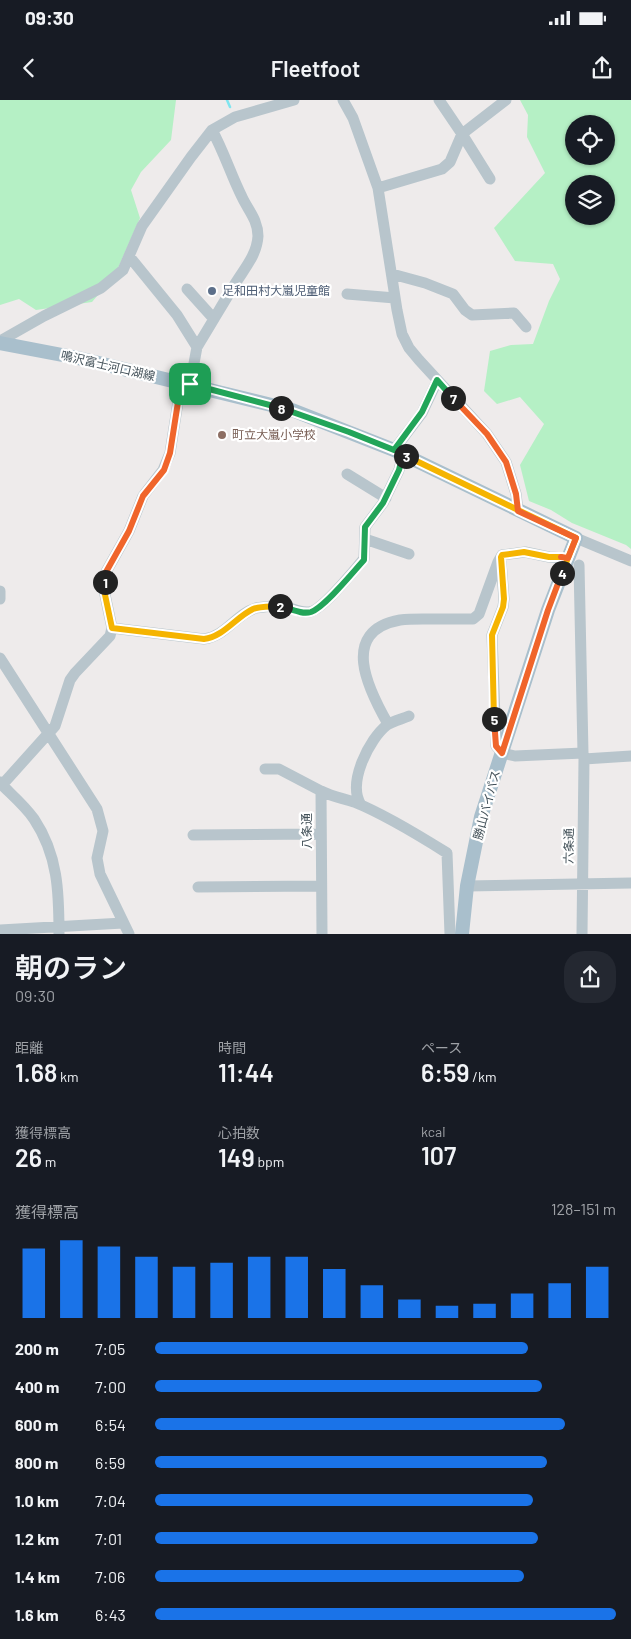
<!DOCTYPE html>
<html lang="ja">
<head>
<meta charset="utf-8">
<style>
	:root { --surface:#171b24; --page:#242831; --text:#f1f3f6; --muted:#9ea1a6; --accent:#1a73e8 }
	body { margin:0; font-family:Barlow,"Noto Sans JP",sans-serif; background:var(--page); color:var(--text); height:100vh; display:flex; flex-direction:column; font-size:19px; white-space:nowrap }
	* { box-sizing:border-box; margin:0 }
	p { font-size:16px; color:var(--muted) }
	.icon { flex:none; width:28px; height:28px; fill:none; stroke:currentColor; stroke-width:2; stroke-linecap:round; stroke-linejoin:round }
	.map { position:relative; height:834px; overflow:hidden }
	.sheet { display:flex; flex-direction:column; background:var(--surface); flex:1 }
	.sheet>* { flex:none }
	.tools { position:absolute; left:565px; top:15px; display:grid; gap:10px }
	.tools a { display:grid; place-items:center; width:50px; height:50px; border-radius:50%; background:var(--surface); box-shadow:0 1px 4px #0004; font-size:25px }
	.pin { position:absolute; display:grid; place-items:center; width:42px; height:42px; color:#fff; margin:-21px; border-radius:10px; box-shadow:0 2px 8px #0006 }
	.km { position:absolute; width:25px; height:25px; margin:-12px; border-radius:50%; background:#222; color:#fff; font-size:14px; line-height:25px; text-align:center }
	.round { display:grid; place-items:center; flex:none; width:52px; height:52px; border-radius:20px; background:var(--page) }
	.headline { display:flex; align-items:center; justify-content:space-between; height:85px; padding:0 15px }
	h1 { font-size:28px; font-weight:600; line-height:38px }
	.stats { display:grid; grid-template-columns:repeat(3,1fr); gap:8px; height:85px; padding:5px 15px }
	.stats div { display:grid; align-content:center }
	.stats b { font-size:25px; font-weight:600 }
	.stats small { font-size:14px; font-weight:400 }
	.stats p { font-size:14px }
	.chart { height:140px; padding:10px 15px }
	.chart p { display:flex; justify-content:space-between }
	.chart svg { width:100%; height:90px; margin-top:5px; stroke:var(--accent); stroke-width:6 }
	ul { padding:0 15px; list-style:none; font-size:16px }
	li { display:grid; grid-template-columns:80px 60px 1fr; align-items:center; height:38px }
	li i { height:12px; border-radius:6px; background:var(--accent) }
	.status { display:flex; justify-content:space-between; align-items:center; height:35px; padding:0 25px; background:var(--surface); direction:ltr }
	.status svg { height:14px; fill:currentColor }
	header { display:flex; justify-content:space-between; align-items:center; height:65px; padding:0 15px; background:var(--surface); font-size:22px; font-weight:600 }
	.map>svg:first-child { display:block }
	.green { fill:#b5f0c5; fill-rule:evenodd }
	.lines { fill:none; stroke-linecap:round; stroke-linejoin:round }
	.stream { stroke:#80e5ef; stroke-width:2.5 }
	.minor { stroke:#b8c5cc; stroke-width:11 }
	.major { stroke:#a9bfcc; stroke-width:14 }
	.split-1-casing { stroke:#fff; stroke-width:10 }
	.split-2-casing { stroke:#fff; stroke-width:10 }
	.split-3-casing { stroke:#fff; stroke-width:10 }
	.split-4-casing { stroke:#fff; stroke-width:10 }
	.split-5-casing { stroke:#fff; stroke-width:10 }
	.split-6-casing { stroke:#fff; stroke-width:10 }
	.split-7-casing { stroke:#fff; stroke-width:10 }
	.split-8-casing { stroke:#fff; stroke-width:10 }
	.split-9-casing { stroke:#fff; stroke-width:10 }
	.split-1 { stroke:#f0652b; stroke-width:6 }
	.split-2 { stroke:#f5b400; stroke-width:6 }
	.split-3 { stroke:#22a559; stroke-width:6 }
	.split-4 { stroke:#f5b400; stroke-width:6 }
	.split-5 { stroke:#f0652b; stroke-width:6 }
	.split-6 { stroke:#f5b400; stroke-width:6 }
	.split-7 { stroke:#f0652b; stroke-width:6 }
	.split-8 { stroke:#22a559; stroke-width:6 }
	.split-9 { stroke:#22a559; stroke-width:6 }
	.service-dot { fill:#5c6f8a; stroke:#fff; stroke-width:2 }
	.education-dot { fill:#8d6e63; stroke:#fff; stroke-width:2 }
	.labels { text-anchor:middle; stroke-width:4.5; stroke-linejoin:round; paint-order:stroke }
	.service-label { font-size:12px; fill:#4e5e75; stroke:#fff; text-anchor:start }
	.street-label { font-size:12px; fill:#435159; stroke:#fff }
	.education-label { font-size:12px; fill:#785e54; stroke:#fff; text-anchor:start }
</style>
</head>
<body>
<div class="status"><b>09:30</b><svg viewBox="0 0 49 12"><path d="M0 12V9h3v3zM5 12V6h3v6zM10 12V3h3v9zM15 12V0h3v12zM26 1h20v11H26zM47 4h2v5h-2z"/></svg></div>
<header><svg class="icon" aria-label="back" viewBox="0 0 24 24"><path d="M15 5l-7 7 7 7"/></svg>Fleetfoot<svg class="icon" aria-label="share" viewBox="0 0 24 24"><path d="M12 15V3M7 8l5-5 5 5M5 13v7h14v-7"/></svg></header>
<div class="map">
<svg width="631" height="834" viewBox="0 0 631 834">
	<rect width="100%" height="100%" fill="#eeebeb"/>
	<path class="green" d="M0,0H176L171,40L141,72L131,90L140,118L115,175L92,202L36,210L19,199L0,205Z
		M520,0H631V449L626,445L572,423L551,410L529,401L520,365L544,324L520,297L497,304L484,291L490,251L511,245L533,244L549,201L560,179L553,164L515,161L494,128L545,73L527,37L528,15ZM574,24H606V56H574ZM574,84H606V116H574Z"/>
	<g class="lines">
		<path class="stream" d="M227,0L230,7"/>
		<path class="minor" d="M343,0L353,18L378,88L397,210L402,234L409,248L419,260L487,334L506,362L516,394L518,411
			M490,79L462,34L506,0
			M378,88L442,69L450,62L462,34L439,0
			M392,174L425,183L453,194L465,210L472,215L514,213L526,227
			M187,189L214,219
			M347,194L395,198
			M0,241L44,216L101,188L123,170L129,156
			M197,247C210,226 222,205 235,184C244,169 257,155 258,136C258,120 248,110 242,97C231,75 224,52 212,30
			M190,285L197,247L177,215L129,156L142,126L191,57L212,30L235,17L294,0
			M394,350L422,313L437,281
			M347,374L386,398
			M576,438L631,461
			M365,439L409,454
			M501,461L504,499L503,507L492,535L496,646L502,653L515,656L583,653
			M579,465L583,653L584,659L582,834
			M0,491V499
			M112,528L204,539C225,537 236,514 256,508C263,507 276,505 283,506C292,508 299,513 309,512C322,511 354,470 364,459L365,427L383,403L399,370L403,354
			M0,558L97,709L103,731L97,758L100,774L129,834
			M388,624C368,589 339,531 400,520C408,519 416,519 423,519C440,519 457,519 473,519L479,514L498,462L502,455L525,452L549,457L568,458
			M584,659L631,656
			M265,669H279L321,691L322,834
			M0,682L2,685L55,626L70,580L75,573L110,536L112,528L104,490L106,472L129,431L143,396L163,370L170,353L181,283
			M2,685C13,696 25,706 34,719C58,755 59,792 59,834
			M321,691C333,697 342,698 354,702C384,714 420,736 447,753L450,834
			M361,705C347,683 369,639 387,625C393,621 402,619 409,616
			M193,735L321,734
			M467,786L631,783
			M198,787L321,786
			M0,830L123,823"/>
		<path class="major" d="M0,243L78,258L292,310L394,350L576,438L548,510L481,717L467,786L462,834"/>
	</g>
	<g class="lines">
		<g class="split-1-casing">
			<path id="split-1" d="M105,482L106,472L129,431L143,396L164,370L170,353L181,283L190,284"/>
		</g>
		<g class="split-2-casing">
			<path id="split-2" d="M105,482L104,490L112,528L204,539C223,537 236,517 253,509C261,506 272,507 280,506"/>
		</g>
		<g class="split-3-casing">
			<path id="split-3" d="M280,506C290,508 301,515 311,512C325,507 353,472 364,460L365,427L383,403L399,370L403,354L406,356"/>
		</g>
		<g class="split-4-casing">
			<path id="split-4" d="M406,356L576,438L562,473"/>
		</g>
		<g class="split-5-casing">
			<path id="split-5" d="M494,619L496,646L502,653L548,510L562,473"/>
		</g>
		<g class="split-6-casing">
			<path id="split-6" d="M494,619L492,535L503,507L504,499L501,457L502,455L524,452L549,457H561"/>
		</g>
		<g class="split-7-casing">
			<path id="split-7" d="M453,298L487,334L506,362L516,394L518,411L576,438L568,458L561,457"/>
		</g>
		<g class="split-8-casing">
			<path id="split-8" d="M281,308L349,332L394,350L422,312L437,280L453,298"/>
		</g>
		<g class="split-9-casing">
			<path id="split-9" d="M190,284L281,308"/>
		</g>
		<use href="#split-1" class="split-1"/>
		<use href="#split-2" class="split-2"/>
		<use href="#split-3" class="split-3"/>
		<use href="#split-4" class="split-4"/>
		<use href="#split-5" class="split-5"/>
		<use href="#split-6" class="split-6"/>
		<use href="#split-7" class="split-7"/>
		<use href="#split-8" class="split-8"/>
		<use href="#split-9" class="split-9"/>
	</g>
	<circle class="service-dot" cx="212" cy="191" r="5"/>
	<circle class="education-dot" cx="222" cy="335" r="5"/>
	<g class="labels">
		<g class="service-label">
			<text x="222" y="195">足和田村大嵐児童館</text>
		</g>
		<g class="street-label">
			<text transform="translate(108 266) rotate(13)" y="4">鳴沢富士河口湖線</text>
			<text transform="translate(487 705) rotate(-75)" y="4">勝山バイパス</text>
			<text transform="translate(307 731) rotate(-90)" y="4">八条通</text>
			<text transform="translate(569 746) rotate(-89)" y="4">六条通</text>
		</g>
		<g class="education-label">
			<text x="232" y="339">町立大嵐小学校</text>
		</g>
	</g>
</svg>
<div class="tools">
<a><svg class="icon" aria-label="locate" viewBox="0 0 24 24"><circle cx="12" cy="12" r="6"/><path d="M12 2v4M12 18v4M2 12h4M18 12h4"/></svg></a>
<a><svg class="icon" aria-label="layers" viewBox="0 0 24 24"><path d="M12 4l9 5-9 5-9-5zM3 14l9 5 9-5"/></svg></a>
</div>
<div class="pin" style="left:190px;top:284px;background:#1e9e55"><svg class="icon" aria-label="arrive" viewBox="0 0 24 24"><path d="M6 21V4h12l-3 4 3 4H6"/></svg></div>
<b class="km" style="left:105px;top:482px">1</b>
<b class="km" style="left:280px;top:506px">2</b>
<b class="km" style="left:406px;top:356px">3</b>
<b class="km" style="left:562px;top:473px">4</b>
<b class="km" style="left:494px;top:619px">5</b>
<b class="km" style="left:453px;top:298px">7</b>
<b class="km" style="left:281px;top:308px">8</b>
</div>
<section class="sheet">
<div class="headline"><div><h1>朝のラン</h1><p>09:30</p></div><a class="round"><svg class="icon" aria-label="share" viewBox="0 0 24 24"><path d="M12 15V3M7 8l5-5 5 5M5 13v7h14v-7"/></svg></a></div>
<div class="stats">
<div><p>距離</p><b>1.68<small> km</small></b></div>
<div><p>時間</p><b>11:44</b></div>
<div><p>ペース</p><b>6:59<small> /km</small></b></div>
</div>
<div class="stats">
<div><p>獲得標高</p><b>26<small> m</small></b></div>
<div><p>心拍数</p><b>149<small> bpm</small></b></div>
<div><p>kcal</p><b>107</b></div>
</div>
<div class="chart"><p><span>獲得標高</span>128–151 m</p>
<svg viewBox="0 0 160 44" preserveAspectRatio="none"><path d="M5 44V10M15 44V6M25 44V9M35 44V14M45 44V19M55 44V17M65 44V14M75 44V14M85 44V20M95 44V28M105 44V35M115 44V38M125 44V37M135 44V32M145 44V27M155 44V19"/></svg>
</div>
<ul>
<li><b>200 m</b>7:05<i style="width:81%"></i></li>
<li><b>400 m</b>7:00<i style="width:84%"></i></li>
<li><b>600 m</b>6:54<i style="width:89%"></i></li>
<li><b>800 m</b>6:59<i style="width:85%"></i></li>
<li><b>1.0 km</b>7:04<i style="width:82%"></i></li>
<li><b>1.2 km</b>7:01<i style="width:83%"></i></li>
<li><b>1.4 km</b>7:06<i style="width:80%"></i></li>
<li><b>1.6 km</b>6:43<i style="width:100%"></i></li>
</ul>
</section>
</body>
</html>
